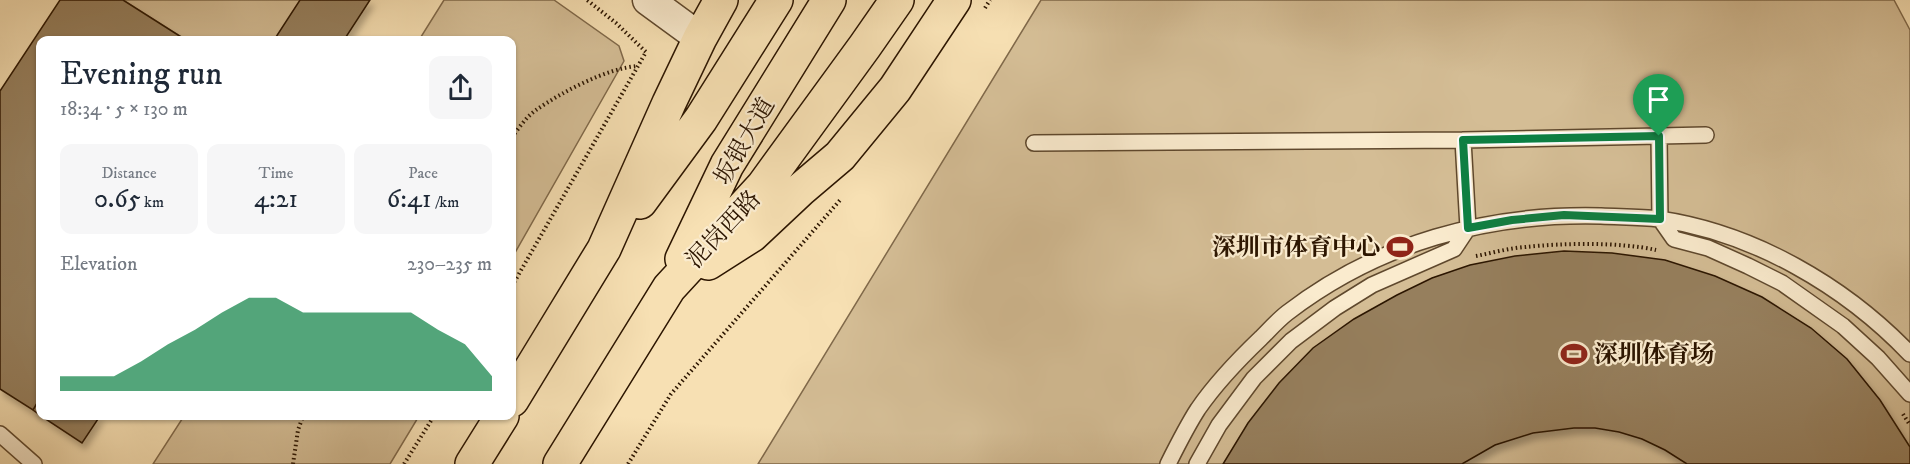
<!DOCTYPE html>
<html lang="en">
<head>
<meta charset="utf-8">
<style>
	:root { --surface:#fff; --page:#f6f6f7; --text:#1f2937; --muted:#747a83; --accent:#0b8043 }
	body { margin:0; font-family:"IM FELL DW Pica","Noto Serif SC",serif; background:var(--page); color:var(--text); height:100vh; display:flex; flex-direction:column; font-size:22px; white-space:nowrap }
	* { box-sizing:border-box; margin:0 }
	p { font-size:20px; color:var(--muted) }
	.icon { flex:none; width:33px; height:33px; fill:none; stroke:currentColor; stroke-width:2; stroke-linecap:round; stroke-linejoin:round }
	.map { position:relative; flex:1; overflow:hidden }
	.drawer { position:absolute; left:36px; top:36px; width:480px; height:384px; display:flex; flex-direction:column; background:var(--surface); border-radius:12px; box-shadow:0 2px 4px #0004 }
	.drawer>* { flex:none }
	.pin { position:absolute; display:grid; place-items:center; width:51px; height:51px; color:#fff; margin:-62px -26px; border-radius:50% 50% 50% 0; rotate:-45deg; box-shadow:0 0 6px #0007 }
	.pin .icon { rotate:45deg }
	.round { display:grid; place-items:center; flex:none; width:63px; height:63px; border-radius:12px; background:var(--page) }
	.headline { display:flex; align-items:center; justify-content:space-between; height:102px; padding:0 24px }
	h1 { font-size:33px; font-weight:600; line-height:45px }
	.stats { display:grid; grid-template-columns:repeat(3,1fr); gap:9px; height:102px; padding:6px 24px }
	.stats div { display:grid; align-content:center; border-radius:12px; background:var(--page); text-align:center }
	.stats b { font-size:26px; font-weight:600 }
	.stats small { font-size:16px; font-weight:400 }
	.stats p { font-size:16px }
	.chart { height:168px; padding:12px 24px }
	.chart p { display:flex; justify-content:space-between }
	.chart svg { width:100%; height:108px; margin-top:6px; fill:var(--accent); opacity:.7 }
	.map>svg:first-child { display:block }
	.green { fill:#d4bd95; stroke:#80694a; stroke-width:1.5 }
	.building { fill:#967f5d; stroke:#2c1500; stroke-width:1.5; filter:url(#shadow) }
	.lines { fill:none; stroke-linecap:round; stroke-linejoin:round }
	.service-casing { stroke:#5f482d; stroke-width:18 }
	.minor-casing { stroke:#5f482d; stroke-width:33 }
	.primary-casing { stroke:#2c1500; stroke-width:36 }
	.path { stroke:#2c1500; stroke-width:4; stroke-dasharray:1.5 3; stroke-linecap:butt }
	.service { stroke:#faebce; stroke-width:15 }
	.minor { stroke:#faebce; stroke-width:30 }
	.primary { stroke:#f7e0b3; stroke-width:33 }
	.route-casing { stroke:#fff; stroke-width:12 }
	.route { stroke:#0b8043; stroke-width:8 }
	.labels { text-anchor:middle; stroke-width:4.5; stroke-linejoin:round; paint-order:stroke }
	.street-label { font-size:24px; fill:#2c1500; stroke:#faebce }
	.poi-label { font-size:24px; font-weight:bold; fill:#2c1500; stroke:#faebce; text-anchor:end }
</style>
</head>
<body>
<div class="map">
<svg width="1910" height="464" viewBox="0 0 1910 464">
	<defs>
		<filter id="shadow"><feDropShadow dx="3.5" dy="6" stdDeviation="3" flood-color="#0004"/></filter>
	</defs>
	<rect width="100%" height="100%" fill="#f7e0b3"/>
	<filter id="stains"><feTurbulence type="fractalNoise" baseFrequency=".00333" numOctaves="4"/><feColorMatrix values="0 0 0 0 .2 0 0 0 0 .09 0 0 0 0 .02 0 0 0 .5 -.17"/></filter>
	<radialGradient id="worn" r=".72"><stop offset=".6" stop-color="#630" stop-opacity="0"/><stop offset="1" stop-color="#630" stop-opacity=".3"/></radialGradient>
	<path class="green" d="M123,0H315L290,40H186Z
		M444,0H554L619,46L624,61L512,258V40H419Z
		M1041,0H1894L1910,30V464H758Z
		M184,416H419L390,464H153Z"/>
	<path class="building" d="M60,0H123L186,40H40V398L33,410L0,389V91Z
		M300,0H370L344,40H274Z
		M1564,251L1612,253L1665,260L1715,276L1762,297L1811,328L1847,359L1880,400L1910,447V464H1687L1665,450L1642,439L1619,432L1595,428H1574L1533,433L1495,445L1462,464H1223L1248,423L1279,383L1313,348L1354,319L1397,295L1432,278L1470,265L1515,256Z
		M40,398V415L33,410Z
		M41,416H100L82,443Z"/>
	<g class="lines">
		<g class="service-casing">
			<path id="service" d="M1659,136L1706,135
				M1034,143L1463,140L1659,136L1660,219L1674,239L1708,248L1748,266L1782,283L1843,326L1878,358L1910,394
				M0,434L34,464
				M1168,464C1177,446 1187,426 1198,409C1216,383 1239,359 1261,338C1270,329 1278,320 1287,313C1378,243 1487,213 1601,216C1620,217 1640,217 1659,219C1754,233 1845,286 1910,354
				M1197,464L1219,425L1254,378L1291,341L1335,308L1372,285L1454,249L1468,228L1463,140"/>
		</g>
		<g class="minor-casing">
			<path id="minor" d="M648,0L700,38"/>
		</g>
		<g class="primary-casing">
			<path id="primary" d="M640,202L701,119L776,0
				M682,259L727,165L829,0
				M708,263L752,235L800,190L840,156L895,89L954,0
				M512,400L604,249L669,103L700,38L721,0
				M472,464L502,416
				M560,464L669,288L763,186L865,46L897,0"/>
		</g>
		<path class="path" d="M985,8L990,0
			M512,137C519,128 526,117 536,110C562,92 607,68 638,66
			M1476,256C1492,253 1509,248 1526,247C1562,243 1621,242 1656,250
			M512,286L646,52L616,23L587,0
			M1903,414L1910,425
			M293,464L298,430L303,416
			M404,464L434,416
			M628,464L671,394L841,199"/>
		<use href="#service" class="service"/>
		<use href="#minor" class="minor"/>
		<use href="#primary" class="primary"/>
	</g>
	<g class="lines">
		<g class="route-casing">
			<path id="route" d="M1659,136L1660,219L1564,215L1512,220L1468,228L1463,140Z"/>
		</g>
		<use href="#route" class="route"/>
	</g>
	<defs>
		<g id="stadium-bare" transform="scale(2.07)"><path d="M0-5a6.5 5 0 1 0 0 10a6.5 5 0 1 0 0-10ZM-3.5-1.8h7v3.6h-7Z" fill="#8f2418" stroke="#faebce" stroke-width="2.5" paint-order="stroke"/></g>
	</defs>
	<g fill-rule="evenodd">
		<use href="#stadium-bare" x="1400" y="247"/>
		<use href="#stadium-bare" x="1574" y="354"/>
	</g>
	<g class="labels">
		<g class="street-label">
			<text transform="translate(744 141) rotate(-60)" y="8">坂银大道</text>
			<text transform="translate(723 229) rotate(-47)" y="8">泥岗西路</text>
		</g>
		<g class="poi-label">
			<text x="1380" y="255">深圳市体育中心</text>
			<text x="1594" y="362" text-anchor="start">深圳体育场</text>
		</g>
	</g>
	<rect width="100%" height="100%" filter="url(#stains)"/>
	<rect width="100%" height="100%" fill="url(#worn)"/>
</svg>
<div class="pin" style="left:1659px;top:136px;background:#1e9e55"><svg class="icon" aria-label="arrive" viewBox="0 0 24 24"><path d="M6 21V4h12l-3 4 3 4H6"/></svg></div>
<section class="drawer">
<div class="headline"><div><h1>Evening run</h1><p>18:34 · 5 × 130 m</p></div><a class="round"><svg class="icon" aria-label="share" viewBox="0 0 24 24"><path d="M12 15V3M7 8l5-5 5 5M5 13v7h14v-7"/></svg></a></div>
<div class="stats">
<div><p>Distance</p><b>0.65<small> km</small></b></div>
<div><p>Time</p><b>4:21</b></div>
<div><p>Pace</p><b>6:41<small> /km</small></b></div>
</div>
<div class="chart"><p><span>Elevation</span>230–235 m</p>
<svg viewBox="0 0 160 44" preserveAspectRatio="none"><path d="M0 44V38L10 38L20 38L30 32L40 25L50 19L60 12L70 6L80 6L90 12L100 12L110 12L120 12L130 12L140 19L150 25L160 38V44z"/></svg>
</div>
</section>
</div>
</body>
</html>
